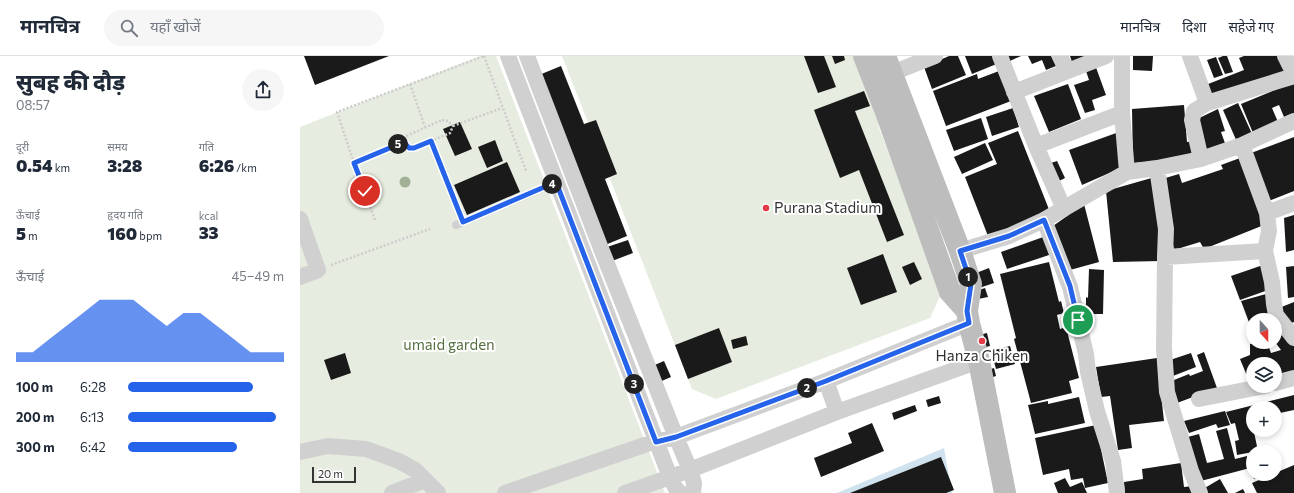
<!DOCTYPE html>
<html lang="hi">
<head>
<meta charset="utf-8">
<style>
	:root { --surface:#fff; --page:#f6f6f7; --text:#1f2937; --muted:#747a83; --line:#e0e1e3; --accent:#2563eb }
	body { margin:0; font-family:Commissioner,"Noto Sans Devanagari",sans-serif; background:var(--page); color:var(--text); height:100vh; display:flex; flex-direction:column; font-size:15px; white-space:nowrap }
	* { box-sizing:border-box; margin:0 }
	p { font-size:13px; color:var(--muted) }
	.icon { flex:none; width:22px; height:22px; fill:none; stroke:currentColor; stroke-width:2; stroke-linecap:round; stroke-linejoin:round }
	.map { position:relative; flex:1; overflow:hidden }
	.details { display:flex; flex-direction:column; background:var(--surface); width:300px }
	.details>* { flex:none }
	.needle { width:26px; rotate:159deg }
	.fabs { position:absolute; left:946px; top:257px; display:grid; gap:8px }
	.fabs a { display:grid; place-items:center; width:36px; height:36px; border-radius:50%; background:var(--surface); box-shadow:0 2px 6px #0003; font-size:20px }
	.scale { position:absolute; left:12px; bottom:10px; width:44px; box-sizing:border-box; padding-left:4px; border:2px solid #333; border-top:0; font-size:11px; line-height:14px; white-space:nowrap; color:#333; -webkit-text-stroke:3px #fff; paint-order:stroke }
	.pin { position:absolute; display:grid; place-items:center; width:34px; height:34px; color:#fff; margin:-17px; border:2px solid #fff; border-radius:50%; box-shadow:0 1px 4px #0007 }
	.km { position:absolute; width:20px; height:20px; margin:-10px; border-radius:50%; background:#222; color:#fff; font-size:11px; line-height:20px; text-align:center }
	.round { display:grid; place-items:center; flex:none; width:42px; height:42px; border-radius:21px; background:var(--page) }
	.summary { display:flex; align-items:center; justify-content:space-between; height:68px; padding:0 16px }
	h1 { font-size:22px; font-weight:800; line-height:30px }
	.stats { display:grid; grid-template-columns:repeat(3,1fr); gap:6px; height:68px; padding:4px 16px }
	.stats div { display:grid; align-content:center }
	.stats b { font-size:17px; font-weight:800 }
	.stats small { font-size:11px; font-weight:400 }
	.stats p { font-size:11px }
	.chart { height:112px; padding:8px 16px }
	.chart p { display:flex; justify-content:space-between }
	.chart svg { width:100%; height:72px; margin-top:4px; fill:var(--accent); opacity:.7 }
	ul { padding:0 16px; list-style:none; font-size:13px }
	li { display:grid; grid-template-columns:64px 48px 1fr; align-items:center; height:30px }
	li i { height:10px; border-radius:5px; background:var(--accent) }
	header { display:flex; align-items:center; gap:24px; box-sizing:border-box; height:56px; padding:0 20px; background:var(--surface); border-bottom:1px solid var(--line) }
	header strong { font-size:19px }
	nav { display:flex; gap:22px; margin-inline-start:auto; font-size:14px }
	.search { width:280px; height:36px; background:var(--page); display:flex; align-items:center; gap:10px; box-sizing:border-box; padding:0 14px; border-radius:22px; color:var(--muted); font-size:15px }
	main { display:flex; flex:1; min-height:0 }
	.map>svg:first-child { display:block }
	.green { fill:#e6ecdf }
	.water { fill:#cfe2ee }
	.building { fill:#1a1a1a }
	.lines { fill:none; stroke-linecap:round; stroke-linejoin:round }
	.path { stroke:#cdcdcd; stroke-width:2.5; stroke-dasharray:2 2; stroke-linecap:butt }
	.lane { stroke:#d0d0d0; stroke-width:8 }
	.street { stroke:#d0d0d0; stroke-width:16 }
	.secondary { stroke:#bdbdbd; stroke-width:22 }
	.tree { fill:#a2b095 }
	.route-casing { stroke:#fff; stroke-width:8 }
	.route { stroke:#2563eb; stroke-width:5 }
	.poi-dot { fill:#e63946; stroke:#fff; stroke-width:1.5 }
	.labels { text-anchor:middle; stroke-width:4; stroke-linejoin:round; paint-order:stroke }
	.poi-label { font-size:15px; fill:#333; stroke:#fff; text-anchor:start }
	.park-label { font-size:15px; fill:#56703f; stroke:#fff }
</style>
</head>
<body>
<header>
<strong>मानचित्र</strong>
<div class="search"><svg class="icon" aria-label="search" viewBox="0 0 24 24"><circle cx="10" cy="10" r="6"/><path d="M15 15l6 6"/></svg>यहाँ खोजें</div>
<nav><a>मानचित्र</a><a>दिशा</a><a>सहेजे गए</a></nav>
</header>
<main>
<section class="details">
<div class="summary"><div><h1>सुबह की दौड़</h1><p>08:57</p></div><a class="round"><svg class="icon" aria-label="share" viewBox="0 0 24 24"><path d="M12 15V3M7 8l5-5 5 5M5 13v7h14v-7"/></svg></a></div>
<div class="stats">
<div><p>दूरी</p><b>0.54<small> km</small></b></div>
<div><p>समय</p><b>3:28</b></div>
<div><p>गति</p><b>6:26<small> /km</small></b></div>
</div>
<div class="stats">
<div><p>ऊँचाई</p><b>5<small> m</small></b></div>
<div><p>हृदय गति</p><b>160<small> bpm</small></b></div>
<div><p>kcal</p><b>33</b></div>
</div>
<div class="chart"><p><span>ऊँचाई</span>45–49 m</p>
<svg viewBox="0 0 160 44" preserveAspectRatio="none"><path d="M0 44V38L10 38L20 30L30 22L40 14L50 6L60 6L70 6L80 14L90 22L100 14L110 14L120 22L130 30L140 38L150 38L160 38V44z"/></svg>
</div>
<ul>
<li><b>100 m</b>6:28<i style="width:80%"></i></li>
<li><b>200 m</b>6:13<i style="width:95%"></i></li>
<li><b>300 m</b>6:42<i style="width:70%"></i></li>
</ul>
</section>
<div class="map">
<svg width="994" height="437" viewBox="0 0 994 437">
	<rect width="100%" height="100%" fill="#fff"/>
	<path class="green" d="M180,0H196L365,437H0V71Z
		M262,0H571L594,63L578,69L642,236L630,262L416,343L392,333Z"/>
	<path class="water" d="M644,392L652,437H537Z"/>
	<path class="building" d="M4,0H89L15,29Z
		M504,0H524L536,31L518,37Z
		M532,0H544L545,4L535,8Z
		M649,0H658L666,19L632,33L624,11Z
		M665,0H696L699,7L672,18Z
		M708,0H721L710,5Z
		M728,0H751L756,10L746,14L742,4L732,8Z
		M770,0H796L773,9Z
		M833,0H853L852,15L833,14Z
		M923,0H927L933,16L925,18L918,2Z
		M944,0H981L990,18L909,43L903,30L944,14L939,2Z
		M916,1L923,19L914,22L907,4Z
		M794,6L806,39L792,44L795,54L785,57L774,29L789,24L784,9Z
		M261,10L284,68L296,64L317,118L305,123L327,180L305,189L239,19Z
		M699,15L711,45L646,70L633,35L677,18L678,23Z
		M994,26V57L984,61L979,49L972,52L978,66L953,77L941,48Z
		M768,28L781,63L749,76L734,40Z
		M564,35L570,50L555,55L604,179L587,186L559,114L540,122L514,54Z
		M938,47L953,80L937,86L923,54Z
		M884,49L887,86L893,85L894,102L833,107L832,53Z
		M713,52L719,71L692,80L686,61Z
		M918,53L925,75L921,76L926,90L907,97L895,64Z
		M681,62L688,83L654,95L646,74Z
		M160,66L172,93L155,100L143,73Z
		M718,75L750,156L688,180L665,121L697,108L688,87Z
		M819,76L823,111L782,129L769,94Z
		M994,81V135L969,145L951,97Z
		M195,84L203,105L187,112L178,91Z
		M685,87L693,104L662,118L654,101Z
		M940,102L964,169L904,193L900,186L874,194L862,123L879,118L882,127L923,113L921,109Z
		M757,105L765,122L755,127L748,108Z
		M207,106L220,136L167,159L154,129Z
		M855,121L862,205L813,206L806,135Z
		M784,148L799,206L770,214L753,170Z
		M994,159V194L986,196L984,162Z
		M746,180L752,198L707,213L701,196Z
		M328,184L333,197L312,205L307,191Z
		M583,198L597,236L561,249L547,212Z
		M614,206L622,223L610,229L602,211Z
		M749,206L759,246L761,245L764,257L757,259L760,273L766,271L779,322L769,325L772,337L731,347L714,283L716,282L700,218Z
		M963,209L971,233L940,244L931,220Z
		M994,210V241L988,242L986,211Z
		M689,212L694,227L676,233L671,219Z
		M789,213L804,214L803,258H786V241L788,242Z
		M685,232L688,241L678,243L676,235Z
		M966,238L973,260L963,264H953V268L950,269L941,245Z
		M994,246V266L987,269L979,252Z
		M975,264L994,290V319L975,325V308H953V330L952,332L940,303L950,299V288L958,286H967L971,297L981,294L975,286Z
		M419,272L432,306L388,323L375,289Z
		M687,277L690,290L678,293L675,280Z
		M446,280L448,289L433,293L431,284Z
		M710,290L715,308L696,313L691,295Z
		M904,296L917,332L877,347L869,326L889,318L890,320L903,315L897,299Z
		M45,297L51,317L31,324L24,304Z
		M891,297L896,311L873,320L867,305Z
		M857,302L864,365L829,369L832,392L818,394L810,340L801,341L796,311Z
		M364,305L371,321L357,327L350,311Z
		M694,312L696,320L684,324L682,316Z
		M994,339V354L975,358V352H953V374H960L954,376L958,395L937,399L935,385L939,384L935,367L931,368L926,356Z
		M639,340L641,347L628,351L626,344Z
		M779,341L785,367L735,378L728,349L748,345V348Z
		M615,349L617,355L594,364L592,357Z
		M925,355L930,369L918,372L916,368L889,377L884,365Z
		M572,367L584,395L521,421L514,402L552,387L548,377Z
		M796,369L808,427L785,432L783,422L771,424L769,413L743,419L735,382Z
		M927,372L935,403L947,400L950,412L897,426L884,382L899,378L907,407L924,403L916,375Z
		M953,397V417H952L948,399Z
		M641,401L654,434L646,437H550Z
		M881,407L884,431L893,430L894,437H825L824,426L843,423L842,413Z
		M994,409V437H957L952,427Z
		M953,418H965V420L954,423Z
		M765,422L770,431L782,426L787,437H758L754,427Z
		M920,423L928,437H906L903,433Z
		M943,433L945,437H935Z"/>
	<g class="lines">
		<path class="path" d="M184,0L226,115
			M110,28L125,71
			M142,64L148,65L153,70L150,77L114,92H109L104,86V81Z
			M153,70L202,52
			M131,85L159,156
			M54,107L37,56L184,0
			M75,164L54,107L104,86
			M31,209L130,173"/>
		<path class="lane" d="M156,169L257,126"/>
		<path class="street" d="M208,0L370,421L376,433L380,437
			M227,0L300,190L376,381L390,414L394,427L393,437
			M700,0L736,90L764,153
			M760,0L767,15
			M822,0V57L827,116
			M890,0L907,47
			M985,0L994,18
			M592,17L635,0
			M714,36L806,0
			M942,89L967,157L969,175L965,195L972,226L974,248L976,259L994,282
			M736,90L822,57
			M901,103L892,64L894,55L907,47L994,20
			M857,112L866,173L865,201L965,195
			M967,157L994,147
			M0,163L18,214L0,221
			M744,164L770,231L786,298L788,316L797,355L813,405L817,437
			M660,195L709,180L744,164L827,116L857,112L901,103L942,89L994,65
			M865,201L864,292L867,336L891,415L900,437
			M526,325L537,356
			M975,327L994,322
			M899,343L965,330
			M0,396L28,390L66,393L99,405L115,414L138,437
			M92,437L125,424
			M205,437L356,385L376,381L526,325L669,267
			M325,437L390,414L537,356L679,305"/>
		<path class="secondary" d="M564,0L586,56L650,236L667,255
			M585,0L660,195L671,228L667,255L669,267L679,305L705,437"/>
	</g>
	<circle class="tree" cx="105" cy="126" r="5.5"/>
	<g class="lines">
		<g class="route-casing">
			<path id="route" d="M65,135L54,107L104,86L109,92H114L131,85L163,166L256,126L356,386L376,381L526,325L669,267L667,255L671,228L660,195L709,180L744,164L770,230L778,264"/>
		</g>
		<use href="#route" class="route"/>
	</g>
	<g class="poi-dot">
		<circle cx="466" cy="152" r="4"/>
		<circle cx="682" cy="285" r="4"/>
	</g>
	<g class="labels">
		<g class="poi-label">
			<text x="474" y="157">Purana Stadium</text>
			<text x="682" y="305" text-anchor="middle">Hanza Chiken</text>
		</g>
		<g class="park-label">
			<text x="149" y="294">umaid garden</text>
		</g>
	</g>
</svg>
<div class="fabs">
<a><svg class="needle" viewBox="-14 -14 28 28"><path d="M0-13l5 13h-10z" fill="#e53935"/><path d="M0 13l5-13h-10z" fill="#747a83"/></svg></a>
<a><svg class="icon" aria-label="layers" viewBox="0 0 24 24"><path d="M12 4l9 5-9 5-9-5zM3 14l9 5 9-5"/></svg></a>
<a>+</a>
<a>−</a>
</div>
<div class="scale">20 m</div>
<div class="pin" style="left:778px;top:264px;background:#1e9e55"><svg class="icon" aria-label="arrive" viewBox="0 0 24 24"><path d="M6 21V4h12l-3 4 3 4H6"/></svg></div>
<div class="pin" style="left:65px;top:135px;background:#d93025"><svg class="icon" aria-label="check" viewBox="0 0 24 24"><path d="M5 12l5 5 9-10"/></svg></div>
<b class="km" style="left:668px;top:221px">1</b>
<b class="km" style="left:507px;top:332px">2</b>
<b class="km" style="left:334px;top:328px">3</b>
<b class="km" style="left:252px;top:128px">4</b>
<b class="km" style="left:98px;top:88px">5</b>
</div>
</main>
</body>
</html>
